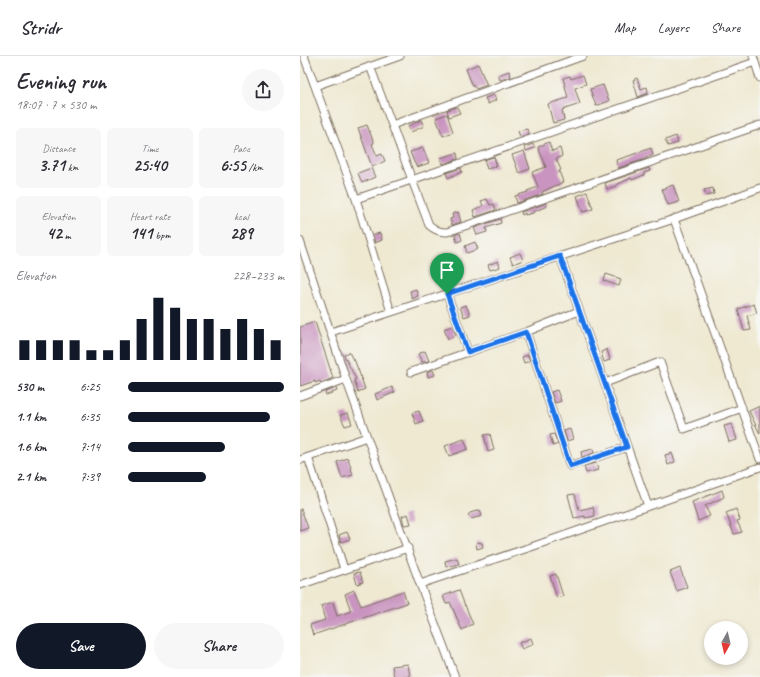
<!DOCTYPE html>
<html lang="en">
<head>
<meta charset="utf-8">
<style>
	:root { --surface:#fff; --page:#f7f7f7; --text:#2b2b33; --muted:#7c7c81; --line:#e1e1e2; --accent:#111827 }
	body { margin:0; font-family:Caveat,sans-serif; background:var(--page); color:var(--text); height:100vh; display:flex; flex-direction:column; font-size:15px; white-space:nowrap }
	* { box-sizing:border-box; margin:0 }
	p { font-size:13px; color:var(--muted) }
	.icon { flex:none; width:22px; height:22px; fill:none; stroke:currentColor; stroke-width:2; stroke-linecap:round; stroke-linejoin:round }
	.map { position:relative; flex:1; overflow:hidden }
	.sheet { display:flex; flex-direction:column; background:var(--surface); width:300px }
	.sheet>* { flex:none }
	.needle { width:26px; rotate:188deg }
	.fabs { position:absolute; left:404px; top:565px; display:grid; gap:8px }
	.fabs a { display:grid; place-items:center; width:44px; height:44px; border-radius:50%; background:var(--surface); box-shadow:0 2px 6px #0003; font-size:20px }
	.pin { position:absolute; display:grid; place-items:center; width:34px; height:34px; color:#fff; margin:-41px -17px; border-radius:50% 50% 50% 0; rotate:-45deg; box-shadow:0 0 4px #0007 }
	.pin .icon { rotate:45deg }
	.round { display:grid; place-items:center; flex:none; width:42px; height:42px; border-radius:21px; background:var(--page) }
	.summary { display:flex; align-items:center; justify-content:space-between; height:68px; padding:0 16px }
	h1 { font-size:22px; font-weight:700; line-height:30px }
	.stats { display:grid; grid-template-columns:repeat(3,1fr); gap:6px; height:68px; padding:4px 16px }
	.stats div { display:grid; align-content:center; border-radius:6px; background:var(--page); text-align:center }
	.stats b { font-size:17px; font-weight:700 }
	.stats small { font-size:11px; font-weight:400 }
	.stats p { font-size:11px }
	.chart { height:112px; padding:8px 16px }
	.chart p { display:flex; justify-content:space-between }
	.chart svg { width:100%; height:72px; margin-top:4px; stroke:var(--accent); stroke-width:6 }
	.cta { display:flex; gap:8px; margin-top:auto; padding:8px 16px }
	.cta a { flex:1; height:46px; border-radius:24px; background:var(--accent); color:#fff; font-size:16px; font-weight:700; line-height:46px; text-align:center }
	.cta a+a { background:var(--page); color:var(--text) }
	ul { padding:0 16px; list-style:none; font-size:13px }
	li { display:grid; grid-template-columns:64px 48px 1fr; align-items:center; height:30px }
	li i { height:10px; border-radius:5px; background:var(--accent) }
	header { display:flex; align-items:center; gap:24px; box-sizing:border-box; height:56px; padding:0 20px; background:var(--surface); border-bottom:1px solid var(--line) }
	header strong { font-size:19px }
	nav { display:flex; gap:22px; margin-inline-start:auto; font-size:14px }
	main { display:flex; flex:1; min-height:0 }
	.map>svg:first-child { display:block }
	.building { fill:#c994c0 }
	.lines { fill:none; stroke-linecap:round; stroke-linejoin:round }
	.street-casing { stroke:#7a6d5d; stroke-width:9 }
	.street { stroke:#fff; stroke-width:7 }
	.route-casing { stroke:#fff; stroke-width:8 }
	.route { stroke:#1a73e8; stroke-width:5 }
</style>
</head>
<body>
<header>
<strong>Stridr</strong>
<nav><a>Map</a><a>Layers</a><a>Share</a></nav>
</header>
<main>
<section class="sheet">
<div class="summary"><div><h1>Evening run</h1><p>18:07 · 7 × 530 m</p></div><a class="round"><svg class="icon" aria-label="share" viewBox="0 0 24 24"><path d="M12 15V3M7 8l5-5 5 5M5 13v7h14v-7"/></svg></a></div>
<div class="stats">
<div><p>Distance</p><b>3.71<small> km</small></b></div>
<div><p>Time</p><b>25:40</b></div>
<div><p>Pace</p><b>6:55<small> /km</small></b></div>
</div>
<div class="stats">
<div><p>Elevation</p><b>42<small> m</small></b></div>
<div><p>Heart rate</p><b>141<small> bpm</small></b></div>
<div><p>kcal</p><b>289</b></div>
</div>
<div class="chart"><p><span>Elevation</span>228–233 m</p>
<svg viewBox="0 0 160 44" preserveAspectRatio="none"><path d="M5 44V32M15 44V32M25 44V32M35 44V32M45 44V38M55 44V38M65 44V32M75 44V19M85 44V6M95 44V12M105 44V19M115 44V19M125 44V25M135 44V19M145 44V25M155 44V32"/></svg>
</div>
<ul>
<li><b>530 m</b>6:25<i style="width:100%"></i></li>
<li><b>1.1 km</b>6:35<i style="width:91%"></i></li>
<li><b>1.6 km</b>7:14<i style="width:62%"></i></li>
<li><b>2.1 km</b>7:39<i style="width:50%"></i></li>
</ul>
<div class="cta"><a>Save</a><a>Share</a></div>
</section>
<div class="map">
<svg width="460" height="621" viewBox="0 0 460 621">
	<rect width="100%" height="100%" fill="#f6f6f2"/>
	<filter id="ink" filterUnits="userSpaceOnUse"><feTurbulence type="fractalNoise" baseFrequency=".025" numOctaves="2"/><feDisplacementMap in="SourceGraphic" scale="8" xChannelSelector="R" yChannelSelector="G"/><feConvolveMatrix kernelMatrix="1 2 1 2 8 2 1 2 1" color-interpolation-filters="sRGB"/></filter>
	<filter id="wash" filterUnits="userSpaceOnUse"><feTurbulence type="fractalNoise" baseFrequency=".012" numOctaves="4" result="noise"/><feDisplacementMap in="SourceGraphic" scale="16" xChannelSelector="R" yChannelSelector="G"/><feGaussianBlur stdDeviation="0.9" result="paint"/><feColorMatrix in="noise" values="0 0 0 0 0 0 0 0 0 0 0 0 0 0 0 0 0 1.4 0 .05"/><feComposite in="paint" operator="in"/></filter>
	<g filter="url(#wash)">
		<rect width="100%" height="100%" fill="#efe9d2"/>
		<g id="blocks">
			<path class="building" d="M178,8L187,29L176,33L172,28L166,13Z
				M209,15L211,21L200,24L198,19Z
				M283,19L286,28L275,32L280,48L262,54L264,64L253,67L248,48L268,42L263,22L270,20L271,23Z
				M337,22L341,33L347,31L348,37L338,41L333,24Z
				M303,29L309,45L296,50L290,33Z
				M194,39L196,44L188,48L185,42Z
				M157,51L160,57L149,61L147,54Z
				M147,58L153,76L143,80L136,62Z
				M121,64L124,70L111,76L108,70Z
				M67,69L74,87L72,88L77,100L82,98L85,105L72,111L58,72Z
				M227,73L229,78L220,81L218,75Z
				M376,80L378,87L368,90L365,84Z
				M249,86L252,95L260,92L262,100L256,103L261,114L259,115L263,126L242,136L243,138L217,147L215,140L228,136L227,135L238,131L232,116L246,111L238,91Z
				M233,88L235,92L226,95L224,91Z
				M123,92L129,107L117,111L114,106L110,96Z
				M351,92L353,99L346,102V103L318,112L316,104L326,101Z
				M224,95L230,113L219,117L212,99Z
				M157,97L158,103L143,108L140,102Z
				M193,101H194L197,110L187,113L184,104Z
				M71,112L75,121L62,127L58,117Z
				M161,112L162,116L148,122L146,117Z
				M349,112L350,115L344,117V119L332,124L331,122L316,129V130L307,133L305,127Z
				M373,129L379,146L368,149L362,133Z
				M413,132L414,138L406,140L404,134Z
				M287,136L293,153L283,156L277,140Z
				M187,143L190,149L194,148L196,154L175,161L173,154L183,150L181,145Z
				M246,147L247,150L233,156V157L225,159V157L222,159L221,156Z
				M158,156L161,166L152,169L150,163L153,162L152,158Z
				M200,163L201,167L186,172L187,176L177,179L174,172Z
				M80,177L82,184L75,187L73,179Z
				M160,177L162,184L157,186L155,179Z
				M175,186L178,193L167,197L165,190Z
				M220,197L223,204L213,208L210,201Z
				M198,205L200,211L190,214L188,209Z
				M306,218L321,223L319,230L304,225Z
				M116,233L118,240L112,243L110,235Z
				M454,248L457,257L447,260L451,274L444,275L438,253Z
				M166,249L170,259L164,261L160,251Z
				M15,266L33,322L21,327L20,325L15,327V325L0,330V271Z
				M152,270L156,279L148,283L144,273Z
				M307,293L310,304L304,306L301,296Z
				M125,295L129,305L122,306L118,298Z
				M49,296L53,304L54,303L59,316L65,333L58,336L54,324L56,323L44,299Z
				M228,299L230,305L224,307L222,301Z
				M133,314L135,319L128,321L127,316Z
				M92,331L95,336L77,344L75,338Z
				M36,332L37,335L26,339L25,336Z
				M257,334L261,345L255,347L251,336Z
				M460,350V378L449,355Z
				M119,355L123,365L116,368L112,357Z
				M48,357L52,368L45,370L40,359Z
				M432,368L437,384L429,386L424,370Z
				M270,373L273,383L267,385L264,375Z
				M190,378L194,394L188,396L184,379Z
				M254,378L258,388L253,390L250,379Z
				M164,383L168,393L149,400L145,390Z
				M293,393L294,397L282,401L281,396Z
				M372,397L375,406L368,409L365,399Z
				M48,402L53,419L42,422L37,406Z
				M296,407L298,414L286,417L284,410Z
				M422,434L424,441L405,450L410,460L398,465L392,446Z
				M275,438L279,454L293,451L295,460L285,462V460L274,462L268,439Z
				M0,453H1L8,472L0,475Z
				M436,453L440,464L437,465L442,476L434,478L426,457Z
				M180,454L182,460L171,463L169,461L168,459L170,457Z
				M108,458L111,468L104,469L102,460Z
				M47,476L50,483L41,486L39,479Z
				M177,486L182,487L183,491L177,493L176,488Z
				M157,502L159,508L146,511L145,505Z
				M380,512L387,531L377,535L370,516Z
				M60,516L63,526L57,528L54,517Z
				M256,518L263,540L257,542L250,520Z
				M54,534L61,550L103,535L107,547L13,579L10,569L25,564L21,550L33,546L37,560L51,555L45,538Z
				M159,534L165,550V549L173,568L162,574L150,546L146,548L143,540Z
				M231,582L233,588L222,593L219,587Z
				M108,608L110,621H94L92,610Z"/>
		</g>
	</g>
	<g filter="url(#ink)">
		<use href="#blocks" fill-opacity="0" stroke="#7a6d5d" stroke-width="1"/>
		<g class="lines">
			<g class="street-casing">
				<path id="street" d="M4,0L56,143L91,256
					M453,0L460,22
					M70,10L92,69L283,0
					M15,30L100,0
					M92,69L112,124L129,169C135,174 139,176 147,176L460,69
					M56,143L455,6
					M374,163L460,403
					M0,185L46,323L67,381L120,528L144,591L155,621
					M260,200L348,450
					M147,238L168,296
					M279,255L226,276L270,410L327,391
					M31,276L374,163L460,132
					M111,316L226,276
					M305,327L360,306L384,373L442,352
					M0,340L46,323
					M8,401L44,513
					M0,404L67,381
					M120,528L234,490L460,411
					M0,529L108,492"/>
			</g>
			<use href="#street" class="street"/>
		</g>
	</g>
	<g class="lines" filter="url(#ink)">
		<g class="route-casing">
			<path id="route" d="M260,200L327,391L270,410L226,276L168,296L147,238Z"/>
		</g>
		<use href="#route" class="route"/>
	</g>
</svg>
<div class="fabs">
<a><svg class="needle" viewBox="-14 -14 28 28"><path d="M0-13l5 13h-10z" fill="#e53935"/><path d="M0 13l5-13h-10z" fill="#7c7c81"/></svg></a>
</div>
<div class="pin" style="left:147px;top:238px;background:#1e9e55"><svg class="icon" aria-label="arrive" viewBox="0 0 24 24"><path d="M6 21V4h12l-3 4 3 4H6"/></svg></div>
</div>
</main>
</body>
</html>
